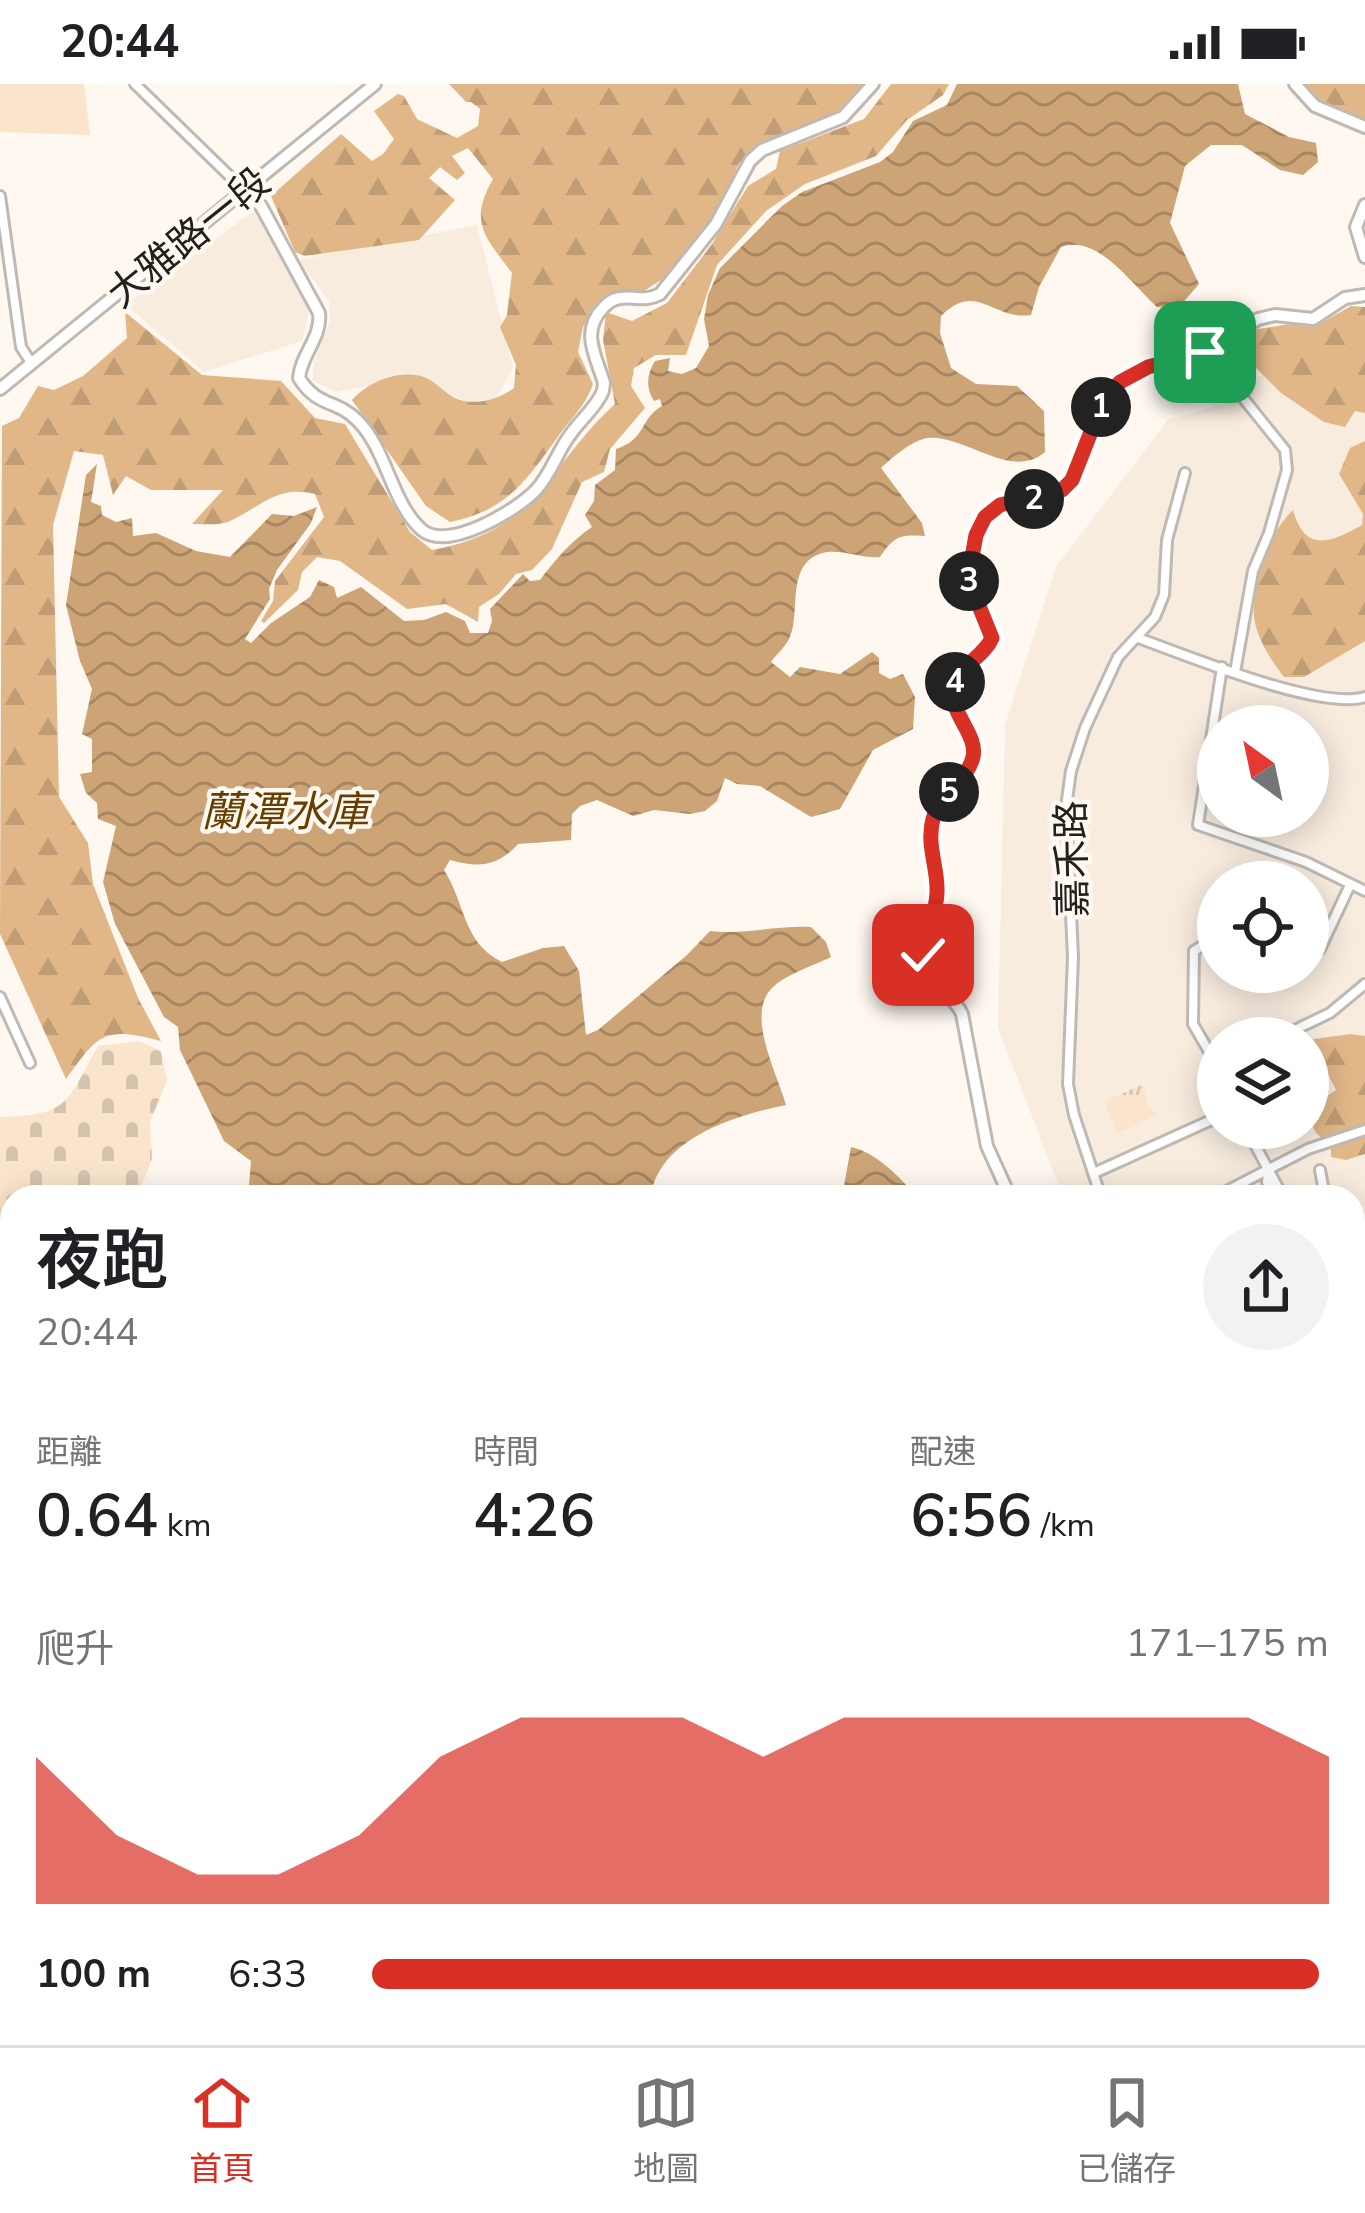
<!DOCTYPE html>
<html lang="zh-TW">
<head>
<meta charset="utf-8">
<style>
	:root { --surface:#fff; --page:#f2f2f2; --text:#202124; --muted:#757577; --line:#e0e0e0; --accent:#d93025 }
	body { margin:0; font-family:"Nunito Sans","Noto Sans TC",sans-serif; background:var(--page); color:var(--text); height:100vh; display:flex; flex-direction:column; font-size:45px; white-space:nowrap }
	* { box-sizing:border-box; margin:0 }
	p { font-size:39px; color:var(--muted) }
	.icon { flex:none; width:66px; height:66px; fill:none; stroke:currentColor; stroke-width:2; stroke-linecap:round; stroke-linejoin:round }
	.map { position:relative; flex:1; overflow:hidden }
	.details { position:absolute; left:0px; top:1101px; width:1365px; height:861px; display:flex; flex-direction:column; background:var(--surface); border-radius:36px 36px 0 0; box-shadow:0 6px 30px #0003 }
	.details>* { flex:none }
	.needle { width:78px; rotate:327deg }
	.buttons { position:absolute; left:1197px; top:621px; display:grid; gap:24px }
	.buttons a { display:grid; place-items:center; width:132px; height:132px; border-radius:50%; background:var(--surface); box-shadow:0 6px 30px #0003; font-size:60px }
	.pin { position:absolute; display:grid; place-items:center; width:102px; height:102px; color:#fff; margin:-51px; border-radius:24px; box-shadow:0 6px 18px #0006 }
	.km { position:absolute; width:60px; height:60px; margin:-30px; border-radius:50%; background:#222; color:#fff; font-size:33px; line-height:60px; text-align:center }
	.round { display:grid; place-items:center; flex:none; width:126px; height:126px; border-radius:63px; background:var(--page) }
	.summary { display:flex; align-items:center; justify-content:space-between; height:204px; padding:0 36px }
	h1 { font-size:66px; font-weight:600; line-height:90px }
	.metrics { display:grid; grid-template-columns:repeat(3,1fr); gap:18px; height:204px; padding:12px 36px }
	.metrics div { display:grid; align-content:center }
	.metrics b { font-size:60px; font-weight:600 }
	.metrics small { font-size:33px; font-weight:400 }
	.metrics p { font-size:33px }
	.chart { height:336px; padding:24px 36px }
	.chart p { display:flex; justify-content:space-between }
	.chart svg { width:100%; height:216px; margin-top:12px; fill:var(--accent); opacity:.7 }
	ul { padding:0 36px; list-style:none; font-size:39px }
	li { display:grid; grid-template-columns:192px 144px 1fr; align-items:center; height:90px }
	li i { height:30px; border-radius:15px; background:var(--accent) }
	.status { display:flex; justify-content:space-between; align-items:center; height:84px; padding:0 60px; background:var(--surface); direction:ltr }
	.status svg { height:33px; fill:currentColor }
	.tab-bar { display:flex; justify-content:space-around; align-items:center; height:168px; border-top:3px solid var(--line); background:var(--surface); font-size:33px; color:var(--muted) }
	.tab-bar a { display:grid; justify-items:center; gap:6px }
	.tab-bar .on { color:var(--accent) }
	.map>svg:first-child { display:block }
	.built { fill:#f8ecdf; fill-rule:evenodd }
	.grass { fill:url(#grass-tufts) }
	.forest { fill:url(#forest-firs) }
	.cemetery { fill:url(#cemetery-stones) }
	.park { fill:#fae5cc }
	.water { fill:url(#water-waves) }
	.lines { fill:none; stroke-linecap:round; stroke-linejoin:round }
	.stream { stroke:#cda476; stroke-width:3 }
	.street-casing { stroke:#bfb9b3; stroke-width:14 }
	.secondary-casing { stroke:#bfb9b3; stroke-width:16 }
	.street { stroke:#fff; stroke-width:8 }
	.secondary { stroke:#fff; stroke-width:10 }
	.route-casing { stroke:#fff; stroke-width:24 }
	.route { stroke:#d93025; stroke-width:15 }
	.labels { text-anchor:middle; stroke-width:9; stroke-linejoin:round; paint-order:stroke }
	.street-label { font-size:39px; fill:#22201d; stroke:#fef8f1 }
	.water-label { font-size:42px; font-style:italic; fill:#653e00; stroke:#fef8f1 }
</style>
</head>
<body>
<div class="status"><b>20:44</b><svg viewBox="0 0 49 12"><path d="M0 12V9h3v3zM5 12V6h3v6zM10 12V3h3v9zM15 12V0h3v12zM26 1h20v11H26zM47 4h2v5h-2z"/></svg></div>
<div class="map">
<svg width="1365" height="1961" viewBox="0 0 1365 1961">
	<defs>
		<pattern id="grass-tufts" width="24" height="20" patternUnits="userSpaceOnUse" patternTransform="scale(3)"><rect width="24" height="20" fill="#fae5cc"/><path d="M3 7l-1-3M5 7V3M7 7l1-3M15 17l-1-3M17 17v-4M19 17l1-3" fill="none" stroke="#d6c4af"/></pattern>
		<pattern id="forest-firs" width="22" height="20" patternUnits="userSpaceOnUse" patternTransform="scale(3)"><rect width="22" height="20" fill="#e1b788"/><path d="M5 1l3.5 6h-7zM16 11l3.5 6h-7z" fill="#c19d75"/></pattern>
		<pattern id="cemetery-stones" width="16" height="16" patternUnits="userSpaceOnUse" patternTransform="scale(3)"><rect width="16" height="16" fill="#fae5cc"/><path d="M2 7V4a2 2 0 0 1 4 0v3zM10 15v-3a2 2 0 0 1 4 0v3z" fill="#d6c4af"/></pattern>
		<pattern id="water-waves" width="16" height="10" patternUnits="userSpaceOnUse" patternTransform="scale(3)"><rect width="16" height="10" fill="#cda476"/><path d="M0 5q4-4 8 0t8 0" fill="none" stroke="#a68560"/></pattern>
	</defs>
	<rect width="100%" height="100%" fill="#fef8f1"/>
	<path class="built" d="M255,126L310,224L302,257L204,288L126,221Z
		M477,141L513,284L496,314L468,319L416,293L336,308L312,296L314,277L330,238L329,217L298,176Z
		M1269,284L1365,314V1961H1202L1204,1950H1353V1113H1063L998,944L1005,641L1056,483L1168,336L1232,317ZM1218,642H1308V732H1218ZM1218,798H1308V888H1218ZM1218,954H1308V1044H1218Z"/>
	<path class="grass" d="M1143,1000L1148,1022L1157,1031L1118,1049L1104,1018Z"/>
	<path class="forest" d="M449,0H867L851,25L757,64L739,79L716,133L664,194L644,207L610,214L596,223L583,243L578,268L593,300C585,323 571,334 557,354C526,397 506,427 450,438L426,422L352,316C368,298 399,285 424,293C436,297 445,310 457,315C476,322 499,315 514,304L516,281L500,243L507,231L512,189C485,153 468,138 493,95L468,64L452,72L465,89L457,96L440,83L429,94L455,116L419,156L305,172L295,168L271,112L341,50L372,77L383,70L394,55L374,27L398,10L404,12L417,35L457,54L478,42L480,25L471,18H466Z
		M891,0H949L943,11L907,36L876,72L805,100L766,127L717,181L686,271H656L634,284L631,302L645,324L610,365L604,388L582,398L552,465L532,486L516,490L499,510L479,523L478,538L446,520L407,525L340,477L317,473L302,488L298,506L264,539L261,537L273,517L275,497L324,433L315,410C278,401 263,421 232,436C221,442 205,440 192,440L223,406H151L126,392L113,411L103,371L74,367L53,441L59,713L88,759L93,800L138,914L161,957C104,942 99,949 66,995L0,850L2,342L19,334L38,302L54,306L83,292L127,254L125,228L202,291L281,297L315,334L345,340L410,448L432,466C540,446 545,384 615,320L603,256L606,228L632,237L667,219L712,160L748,102L776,85L780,67L864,35Z
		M1304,0H1365V38L1314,17Z
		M1351,222L1365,223V329L1355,327L1345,343L1324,338L1281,309L1249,277L1233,275L1225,268L1253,246L1289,240L1314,243Z
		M1365,357V557L1304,593H1284C1272,578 1256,553 1254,533C1252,498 1267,451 1293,426C1305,470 1332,458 1362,441L1363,430L1339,390L1350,364Z
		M1350,950L1365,952V1070L1346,1076L1331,1073V1060C1312,1049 1310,1043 1314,1021L1336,1006L1316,967L1308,970V956Z
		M12,1280V1439L7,1440L0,1391V1284Z
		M0,1663L12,1673V1919L0,1923Z
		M229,1950H381L377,1961H245Z"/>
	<path class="cemetery" d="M139,957L161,967L167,996L150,1038L152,1075L137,1113H12V1253L0,1256V1033C70,1031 66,1019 98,962Z
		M430,1950H567L569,1961H537L526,1957L513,1961H431Z"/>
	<path class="park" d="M0,0H84L90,51L0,48Z
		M1353,1420H1365V1529H1353Z"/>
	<path class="water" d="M957,0H1238L1245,30L1289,53L1316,59L1318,78L1303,91L1280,86L1242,61H1211L1185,82L1170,139L1199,200L1180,222L1157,223C1132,201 1098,149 1061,163L1039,203L1031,231C993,237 977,196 941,232L940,249L951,284L976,300L1017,302L1044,327L1045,368C1011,397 966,351 928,354C912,356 893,373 881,384L922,439L925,452C900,450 894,452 880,473C862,475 840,464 822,469C784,481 802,530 789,555C785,563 776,571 771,578L790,593L800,583L840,590L872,568L879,574V589L890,595L903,590L915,613L913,645L873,666L840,725L811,733L760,702L737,700L725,694L717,717L705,727L690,730L654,726L633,732L597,716L580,722L572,730L571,756L518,760C497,783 479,784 450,776L444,786C466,820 462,858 502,878L543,864L564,862L579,887L586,951L598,946L687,871L710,847C744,851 777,841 811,843L826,858L831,873C813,882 786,890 772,904C745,931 778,991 786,1021C738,1031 665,1052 652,1106L665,1113H256L249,1101L251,1077L224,1057L180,966L178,943L164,933L115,840L103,798L116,742L98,735L97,719L86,709L80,690L92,688V655L82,650L92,605L80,577L66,521L86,391L97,380L91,418L101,422L102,431L116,438L132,434L133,452L156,449L196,467L230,473L272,430L294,432L317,423L311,439L277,486L269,505L270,515L245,555L251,559L271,539L310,513L319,496L334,503L337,514L361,503L404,537L424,536L446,528L465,537L470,549H488L492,537L490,525L523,490L530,497L540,496C555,476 571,457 592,443L585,431L594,417L595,401L615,386L616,365C647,355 639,335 662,322L660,315L654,317C645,303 647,290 655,277L670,274L668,287L682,290L696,284L709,262L704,235L708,211L720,184L782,122L802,108L880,78L893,68L913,37L947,21Z
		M851,1063C875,1068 901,1093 916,1113H842Z"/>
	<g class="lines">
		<path class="stream" d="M658,1950L673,1961"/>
		<g class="street-casing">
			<path id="street" d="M135,0L245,107
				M0,112L21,263L32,280
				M1229,285L1244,315L1285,366L1287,386L1269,449L1253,487L1235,588
				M1138,554C1186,571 1320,627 1365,613
				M1222,583L1198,741L1306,778L1365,807
				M1218,862H1202L1194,867L1193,940L1218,983
				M1308,865H1320L1350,801
				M0,913L30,979
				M1278,954L1330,929L1365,900
				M1246,1044L1283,1113
				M1320,1086L1325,1113
				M1094,1089L1218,1033
				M1268,1090L1267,1098L1273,1113
				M1101,1113L1074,1031L1068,1000L1073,873L1066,723L1071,687L1085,644L1118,573L1155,533L1164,511L1167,456L1185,389
				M1215,1113L1308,1065L1365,1046
				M1353,1299H1365
				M1353,1403H1365
				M1353,1413H1365
				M1353,1537H1365
				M1353,1586L1365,1587
				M1353,1694L1365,1706
				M1353,1707L1365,1719
				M1353,1744L1365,1735
				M1353,1777L1365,1798
				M1205,1961L1206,1950
				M1279,1961L1280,1950"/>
		</g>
		<g class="secondary-casing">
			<path id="secondary" d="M1295,0L1315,22L1365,43
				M245,107L261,122L319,229C322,254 301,270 299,294C318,324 336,315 357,336C387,365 391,419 422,446C448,468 517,426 536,406C551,390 557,368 570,351C580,336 596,324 603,307L604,299C596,272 580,248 603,224C608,218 613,215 620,214C636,212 645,218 660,210L716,140L750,77L762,66L843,33L873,0
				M1365,121L1356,143L1365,173
				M0,305L375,0
				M1010,1113L987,1062L962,930C953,910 931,900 925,879C918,854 937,832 937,807C937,779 922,753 936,726C946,707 969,693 973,673C978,650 949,628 953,604C956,584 984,573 992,554L968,495L979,441L1001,421L1062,406L1072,396L1100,325L1121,298L1148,283L1205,268L1258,235L1275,231L1313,235L1345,214L1365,211
				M0,1521L12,1524
				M1001,1950L1014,1954L1068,1950
				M1187,1950L1188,1961"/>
		</g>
		<use href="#street" class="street"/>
		<use href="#secondary" class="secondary"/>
	</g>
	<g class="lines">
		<g class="route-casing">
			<path id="route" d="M923,871C925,850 937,829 937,808C938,783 926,761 933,735C940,711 967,697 973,673C978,650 949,629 953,604C956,584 984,573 992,554L968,495L976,451L985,433L1000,421L1062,406L1072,396L1100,325L1120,298L1148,283L1205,268"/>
		</g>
		<use href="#route" class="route"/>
	</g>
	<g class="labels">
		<g class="street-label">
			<text transform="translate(188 153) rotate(-39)" y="14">大雅路一段</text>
			<text transform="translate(1071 775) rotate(-91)" y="14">嘉禾路</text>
		</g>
		<g class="water-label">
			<text x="285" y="742">蘭潭水庫</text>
		</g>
	</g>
</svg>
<div class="buttons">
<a><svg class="needle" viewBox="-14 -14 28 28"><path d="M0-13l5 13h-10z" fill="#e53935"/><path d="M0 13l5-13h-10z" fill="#757577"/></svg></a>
<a><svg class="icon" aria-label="locate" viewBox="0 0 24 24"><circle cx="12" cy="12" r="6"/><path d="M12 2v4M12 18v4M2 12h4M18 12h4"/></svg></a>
<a><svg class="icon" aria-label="layers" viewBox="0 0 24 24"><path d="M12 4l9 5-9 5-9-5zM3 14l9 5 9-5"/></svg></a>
</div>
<div class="pin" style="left:1205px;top:268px;background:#1e9e55"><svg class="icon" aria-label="arrive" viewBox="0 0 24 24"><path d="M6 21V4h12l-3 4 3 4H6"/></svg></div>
<div class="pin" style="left:923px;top:871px;background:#d93025"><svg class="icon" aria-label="check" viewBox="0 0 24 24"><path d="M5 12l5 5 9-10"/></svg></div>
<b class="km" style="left:1101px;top:323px">1</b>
<b class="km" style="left:1034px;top:415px">2</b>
<b class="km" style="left:969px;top:497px">3</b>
<b class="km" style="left:955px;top:598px">4</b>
<b class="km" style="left:949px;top:708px">5</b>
<section class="details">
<div class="summary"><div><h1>夜跑</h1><p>20:44</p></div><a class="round"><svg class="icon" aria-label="share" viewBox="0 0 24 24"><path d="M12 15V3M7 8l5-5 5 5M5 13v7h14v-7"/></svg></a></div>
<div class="metrics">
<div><p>距離</p><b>0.64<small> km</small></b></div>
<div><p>時間</p><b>4:26</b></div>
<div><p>配速</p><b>6:56<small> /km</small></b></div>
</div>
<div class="chart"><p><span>爬升</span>171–175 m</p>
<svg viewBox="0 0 160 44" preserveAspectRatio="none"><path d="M0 44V14L10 30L20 38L30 38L40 30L50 14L60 6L70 6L80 6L90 14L100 6L110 6L120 6L130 6L140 6L150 6L160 14V44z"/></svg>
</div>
<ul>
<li><b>100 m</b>6:33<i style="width:99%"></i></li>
</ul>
</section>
</div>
<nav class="tab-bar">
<a class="on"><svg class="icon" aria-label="home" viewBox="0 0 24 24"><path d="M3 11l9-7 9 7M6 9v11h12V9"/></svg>首頁</a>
<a><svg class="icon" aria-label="map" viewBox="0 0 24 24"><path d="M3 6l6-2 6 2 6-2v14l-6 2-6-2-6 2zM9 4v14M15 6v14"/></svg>地圖</a>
<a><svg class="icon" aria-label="saved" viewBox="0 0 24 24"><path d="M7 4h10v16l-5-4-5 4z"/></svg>已儲存</a>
</nav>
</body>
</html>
